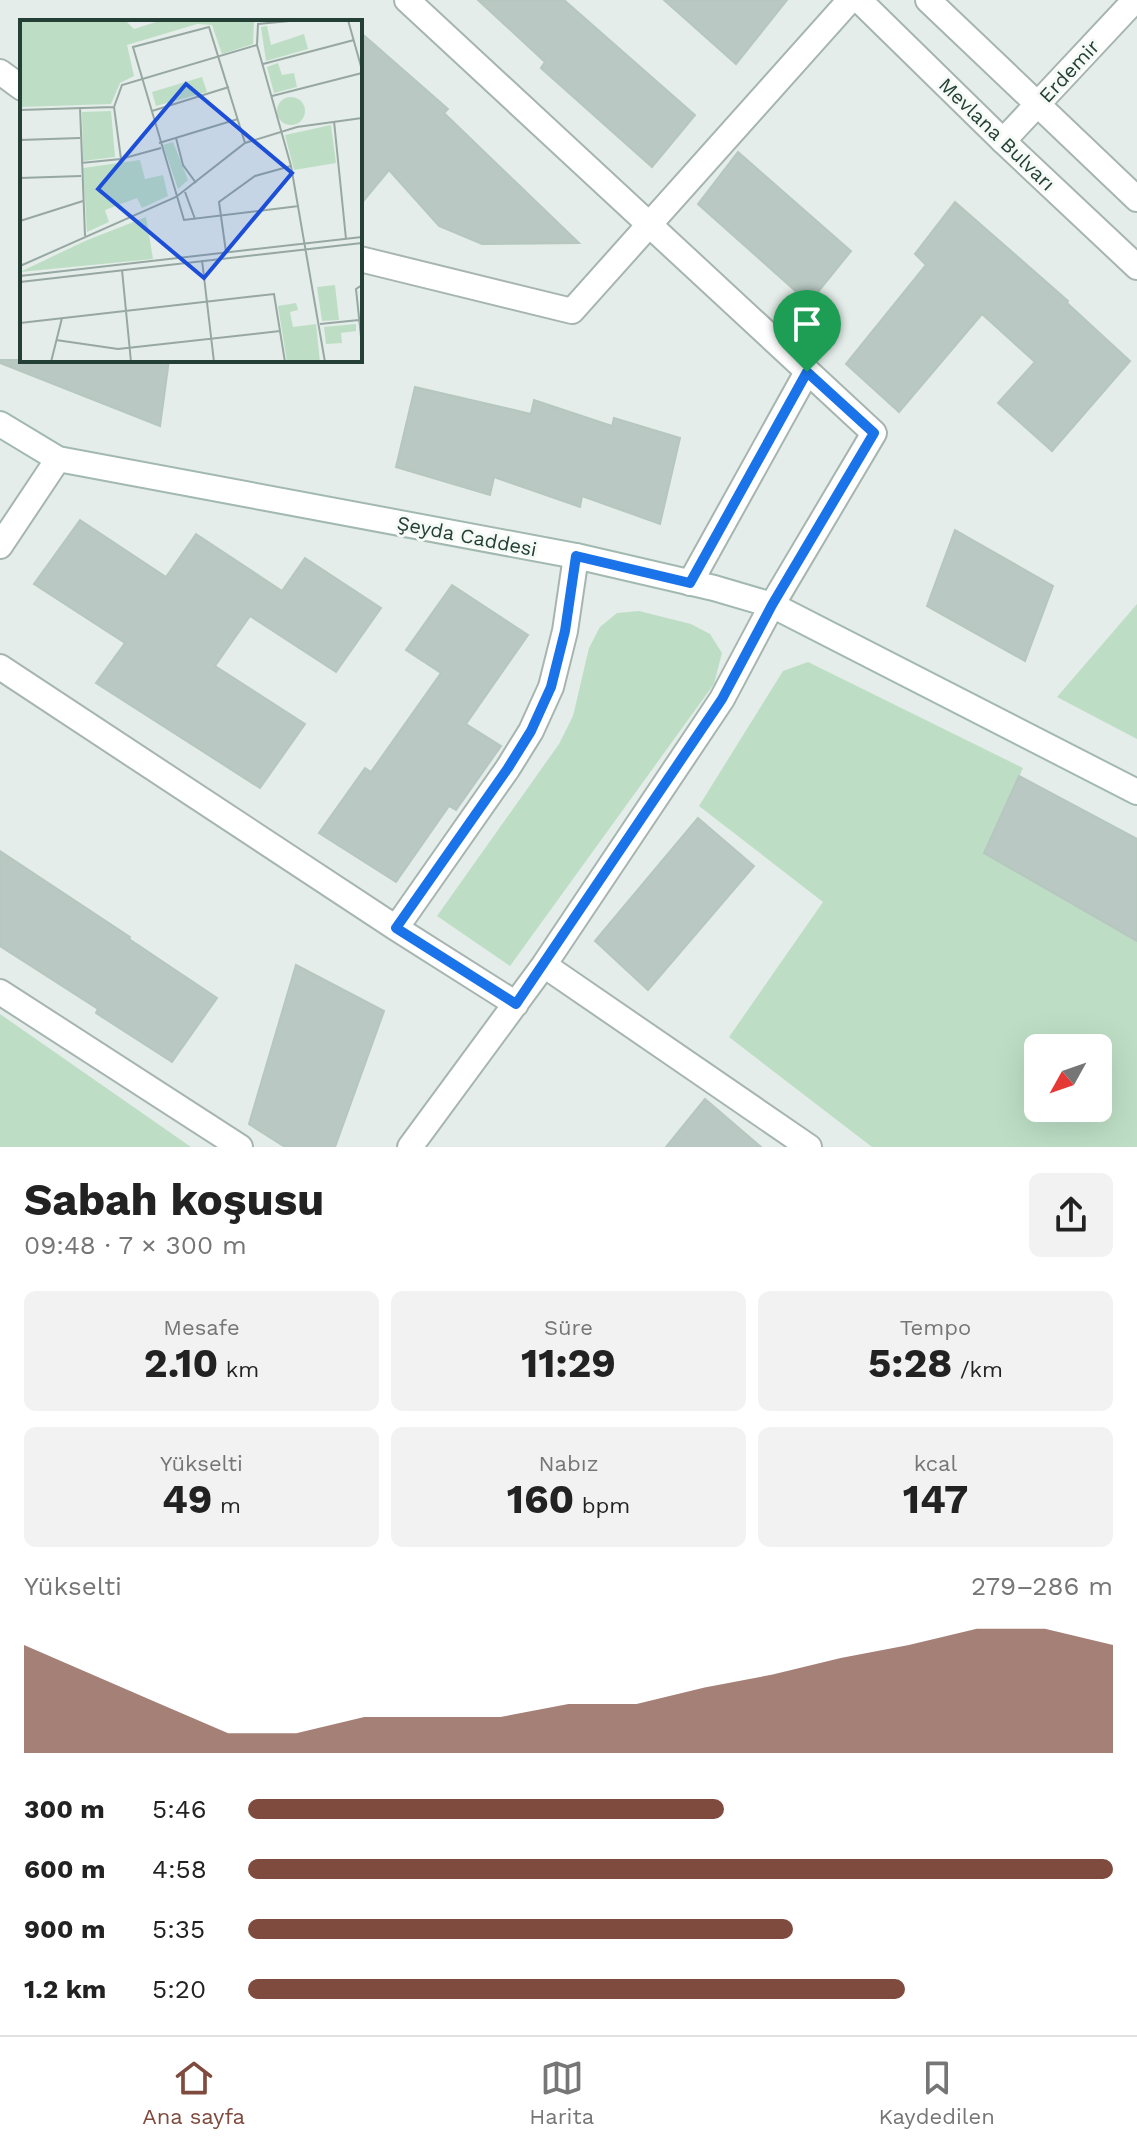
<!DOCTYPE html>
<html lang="tr">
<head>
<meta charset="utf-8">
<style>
	:root { --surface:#fff; --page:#f2f2f2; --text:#222; --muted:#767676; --line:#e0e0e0; --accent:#7f4b3e }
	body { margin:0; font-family:"Work Sans",sans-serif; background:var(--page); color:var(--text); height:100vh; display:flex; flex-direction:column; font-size:30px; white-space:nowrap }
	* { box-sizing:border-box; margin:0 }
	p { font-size:26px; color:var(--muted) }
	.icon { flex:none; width:44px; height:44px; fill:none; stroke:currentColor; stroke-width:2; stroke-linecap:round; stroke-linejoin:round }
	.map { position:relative; height:1147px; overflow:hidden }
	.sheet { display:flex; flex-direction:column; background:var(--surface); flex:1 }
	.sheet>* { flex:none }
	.needle { width:52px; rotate:230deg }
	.controls { position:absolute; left:1024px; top:1034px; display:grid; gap:16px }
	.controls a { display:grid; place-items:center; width:88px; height:88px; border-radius:12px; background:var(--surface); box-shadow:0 8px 32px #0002; font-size:40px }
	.pin { position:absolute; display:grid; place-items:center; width:68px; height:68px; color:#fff; margin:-82px -34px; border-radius:50% 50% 50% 0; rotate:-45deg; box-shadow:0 0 8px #0007 }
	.pin .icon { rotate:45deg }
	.round { display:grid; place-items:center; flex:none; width:84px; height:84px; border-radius:12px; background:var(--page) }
	.summary { display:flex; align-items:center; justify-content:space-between; height:136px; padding:0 24px }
	h1 { font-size:44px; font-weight:700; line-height:60px }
	.figures { display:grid; grid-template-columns:repeat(3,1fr); gap:12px; height:136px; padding:8px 24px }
	.figures div { display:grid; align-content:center; border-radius:12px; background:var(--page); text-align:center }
	.figures b { font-size:40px; font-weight:700 }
	.figures small { font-size:22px; font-weight:400 }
	.figures p { font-size:22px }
	.chart { height:224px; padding:16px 24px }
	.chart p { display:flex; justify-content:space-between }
	.chart svg { width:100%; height:144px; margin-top:8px; fill:var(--accent); opacity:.7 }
	ul { padding:0 24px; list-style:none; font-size:26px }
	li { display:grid; grid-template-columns:128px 96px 1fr; align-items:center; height:60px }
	li i { height:20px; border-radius:10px; background:var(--accent) }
	.tab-bar { display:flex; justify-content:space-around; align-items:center; height:112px; border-top:2px solid var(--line); background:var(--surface); font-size:22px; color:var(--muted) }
	.tab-bar a { display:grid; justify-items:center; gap:4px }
	.tab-bar .selected { color:var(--accent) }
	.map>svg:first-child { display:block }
	.green { fill:#bddec5; fill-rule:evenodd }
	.building { fill:#b9c8c2; stroke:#b6c7bf; stroke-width:2 }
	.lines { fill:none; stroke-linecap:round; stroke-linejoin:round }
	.minor-casing { stroke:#a6b5b0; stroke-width:28 }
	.tertiary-casing { stroke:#a6b5b0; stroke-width:28 }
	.secondary-casing { stroke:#a2b9b0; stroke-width:28 }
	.minor { stroke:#fff; stroke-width:24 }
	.tertiary { stroke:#fff; stroke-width:24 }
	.secondary { stroke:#fff; stroke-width:24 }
	.route-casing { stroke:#fff; stroke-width:16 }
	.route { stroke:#1a73e8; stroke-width:10 }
	.labels { text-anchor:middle; stroke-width:6; stroke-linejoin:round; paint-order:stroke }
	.street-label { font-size:20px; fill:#233f36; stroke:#f5faf7 }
	.inset-road { fill:none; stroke:#97a7a1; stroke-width:2 }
	.view { fill:#1d4ed8; fill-opacity:0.15; stroke:#1d4ed8; stroke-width:4 }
	.inset-edge { fill:none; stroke:#233f36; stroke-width:4 }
</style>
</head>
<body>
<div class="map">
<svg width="1137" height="1147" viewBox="0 0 1137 1147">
	<rect width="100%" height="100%" fill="#e4ede9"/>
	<path class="green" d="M1137,604V739L1057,697Z
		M639,611L691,624L710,634L722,653L714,684L510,966L437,916L559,744L573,716L589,648L600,627L617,613Z
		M808,662L1023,768L984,853L1137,941V1147H872L729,1037L823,902L699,806L783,671ZM1038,1048H1098V1108H1038Z
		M0,1014L191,1147H0Z"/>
	<path class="building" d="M478,0H564L695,115L652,167L541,68L545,62Z
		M664,0H787L736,64Z
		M360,32L448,109L444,113L579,243L482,244L439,226L389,170L360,205Z
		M738,152L851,251L809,303L698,204Z
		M955,202L1068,301L1067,303L1130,361L1052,451L998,403L1035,362L982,314L899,412L846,364L926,265L915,254Z
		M0,360H169L160,426L0,363Z
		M415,387L531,414L534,400L612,426L614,418L680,438L660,524L582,496L580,507L494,477L490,495L396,467Z
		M80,520L166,577L196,534L282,591L305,558L381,608L336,672L250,616L215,666L305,724L260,788L96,683L125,643L34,584Z
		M955,530L1053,586L1025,661L927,606Z
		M452,585L528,635L466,724L501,746L456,810L449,806L396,882L319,833L365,768L371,772L441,673L406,650Z
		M1019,776L1137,839V941L984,853Z
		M698,818L754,866L648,990L595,941Z
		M0,851L130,937L129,939L217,998L172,1062L96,1013L98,1009L0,946Z
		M296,965L384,1011L335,1147H285L249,1124Z
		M705,1099L761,1147H666Z"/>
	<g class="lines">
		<g class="minor-casing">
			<path id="minor" d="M407,0L874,433L772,605L722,699L544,965L410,1147
				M0,72L22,88
				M1003,141L1135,0
				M360,259L572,311L850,0
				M0,546L58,459
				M690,583L807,372
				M0,667L396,928L516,1004
				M396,928L508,768L531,731L551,687L565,631L576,556
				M544,965L809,1147
				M0,992L240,1147"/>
		</g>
		<g class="tertiary-casing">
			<path id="tertiary" d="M859,0L1003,141L1137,267
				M928,0L1137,199"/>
		</g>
		<g class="secondary-casing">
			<path id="secondary" d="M0,424L58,459L576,556L714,588L772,605L1137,792"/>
		</g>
		<use href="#minor" class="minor"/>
		<use href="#tertiary" class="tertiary"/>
		<use href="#secondary" class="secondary"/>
	</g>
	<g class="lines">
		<g class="route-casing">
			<path id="route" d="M807,372L874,433L772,605L722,699L516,1004L396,928L508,768L531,731L551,687L565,631L576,556L690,583Z"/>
		</g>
		<use href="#route" class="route"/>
	</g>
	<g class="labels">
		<g class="street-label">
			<text transform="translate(1069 71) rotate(-47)" y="7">Erdemir</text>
			<text transform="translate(997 134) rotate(44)" y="7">Mevlana Bulvarı</text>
			<text transform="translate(467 536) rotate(11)" y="7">Şeyda Caddesi</text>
		</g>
	</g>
	<g transform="translate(20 20)">
		<rect width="342" height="342" fill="#e4ede9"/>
		<path d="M0,0H105L114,9L142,0H234L233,24L202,34L192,5L177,4L107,25L114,56L100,63L91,84L0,87ZM247,6L251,25L284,14L288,29L246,41L241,7ZM258,43L262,55L274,53L277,67L254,73L247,47ZM182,57L187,72L136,86L132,72ZM257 91a14 14 0 1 1 28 0a14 14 0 1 1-28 0ZM91,91L95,137L63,141L62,92ZM311,105L316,143L274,150L265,115ZM153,122L168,160L158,169L143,125ZM120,140L125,159L143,155L148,176L122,188L117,178L85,190L89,202L67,212L63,148ZM126,197L133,239L0,252L65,221ZM315,265L319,300L302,301L297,267ZM276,283L278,290L270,292L273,307L296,304L300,342H267L258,286ZM336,304V311L321,313L322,323L306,324L304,307Z" fill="#bddec5"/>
		<path class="inset-road" d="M280,0L238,4L237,25L271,146L305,342M328,0L342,50M243,44L334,20M252,76L342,53M60,87L65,216M0,90L94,87M132,91L209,67M314,101L326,219M156,118L163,145L176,163M0,120L60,118M139,123L218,99M225,123L189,7L113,27L164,200L279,186M141,128L101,139L94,87L102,65L237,25M61,143L101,139M0,158L61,156M165,172L175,199M0,201L63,181M206,232L199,182L235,156L271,146M182,240L194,342M0,246L156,177L225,123L277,107L342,98M102,250L111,342M0,256L342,217M0,262L342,223M342,265L336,269L342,326M0,303L254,274L265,342M300,304L339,300M36,320L98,329L260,311M31,342L42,298"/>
		<path class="view" d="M166,64L272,153L184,258L78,169Z"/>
		<rect width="342" height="342" class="inset-edge"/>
	</g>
</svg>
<div class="controls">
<a><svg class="needle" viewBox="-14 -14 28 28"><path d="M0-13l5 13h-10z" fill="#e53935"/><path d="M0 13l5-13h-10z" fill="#767676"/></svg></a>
</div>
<div class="pin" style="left:807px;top:372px;background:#1e9e55"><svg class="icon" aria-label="arrive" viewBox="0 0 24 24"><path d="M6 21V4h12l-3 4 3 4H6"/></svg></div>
</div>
<section class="sheet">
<div class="summary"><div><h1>Sabah koşusu</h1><p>09:48 · 7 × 300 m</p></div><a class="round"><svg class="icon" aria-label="share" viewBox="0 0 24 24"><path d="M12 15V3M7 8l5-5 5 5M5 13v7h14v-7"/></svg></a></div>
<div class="figures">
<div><p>Mesafe</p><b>2.10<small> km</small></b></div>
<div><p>Süre</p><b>11:29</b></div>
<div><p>Tempo</p><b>5:28<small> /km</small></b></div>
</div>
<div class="figures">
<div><p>Yükselti</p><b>49<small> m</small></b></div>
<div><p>Nabız</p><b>160<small> bpm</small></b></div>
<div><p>kcal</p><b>147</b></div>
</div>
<div class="chart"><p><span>Yükselti</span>279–286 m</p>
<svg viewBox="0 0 160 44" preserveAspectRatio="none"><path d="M0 44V11L10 20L20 29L30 38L40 38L50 33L60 33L70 33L80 29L90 29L100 24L110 20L120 15L130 11L140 6L150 6L160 11V44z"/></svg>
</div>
<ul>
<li><b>300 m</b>5:46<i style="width:55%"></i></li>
<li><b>600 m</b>4:58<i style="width:100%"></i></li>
<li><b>900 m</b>5:35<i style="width:63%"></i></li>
<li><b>1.2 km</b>5:20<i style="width:76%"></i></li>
</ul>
</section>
<nav class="tab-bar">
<a class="selected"><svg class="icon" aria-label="home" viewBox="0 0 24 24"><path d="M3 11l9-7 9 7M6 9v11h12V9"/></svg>Ana sayfa</a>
<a><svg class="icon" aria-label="map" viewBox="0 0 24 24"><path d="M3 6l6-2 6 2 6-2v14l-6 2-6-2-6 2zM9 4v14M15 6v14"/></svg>Harita</a>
<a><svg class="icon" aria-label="saved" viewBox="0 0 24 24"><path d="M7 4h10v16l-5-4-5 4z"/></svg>Kaydedilen</a>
</nav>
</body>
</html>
